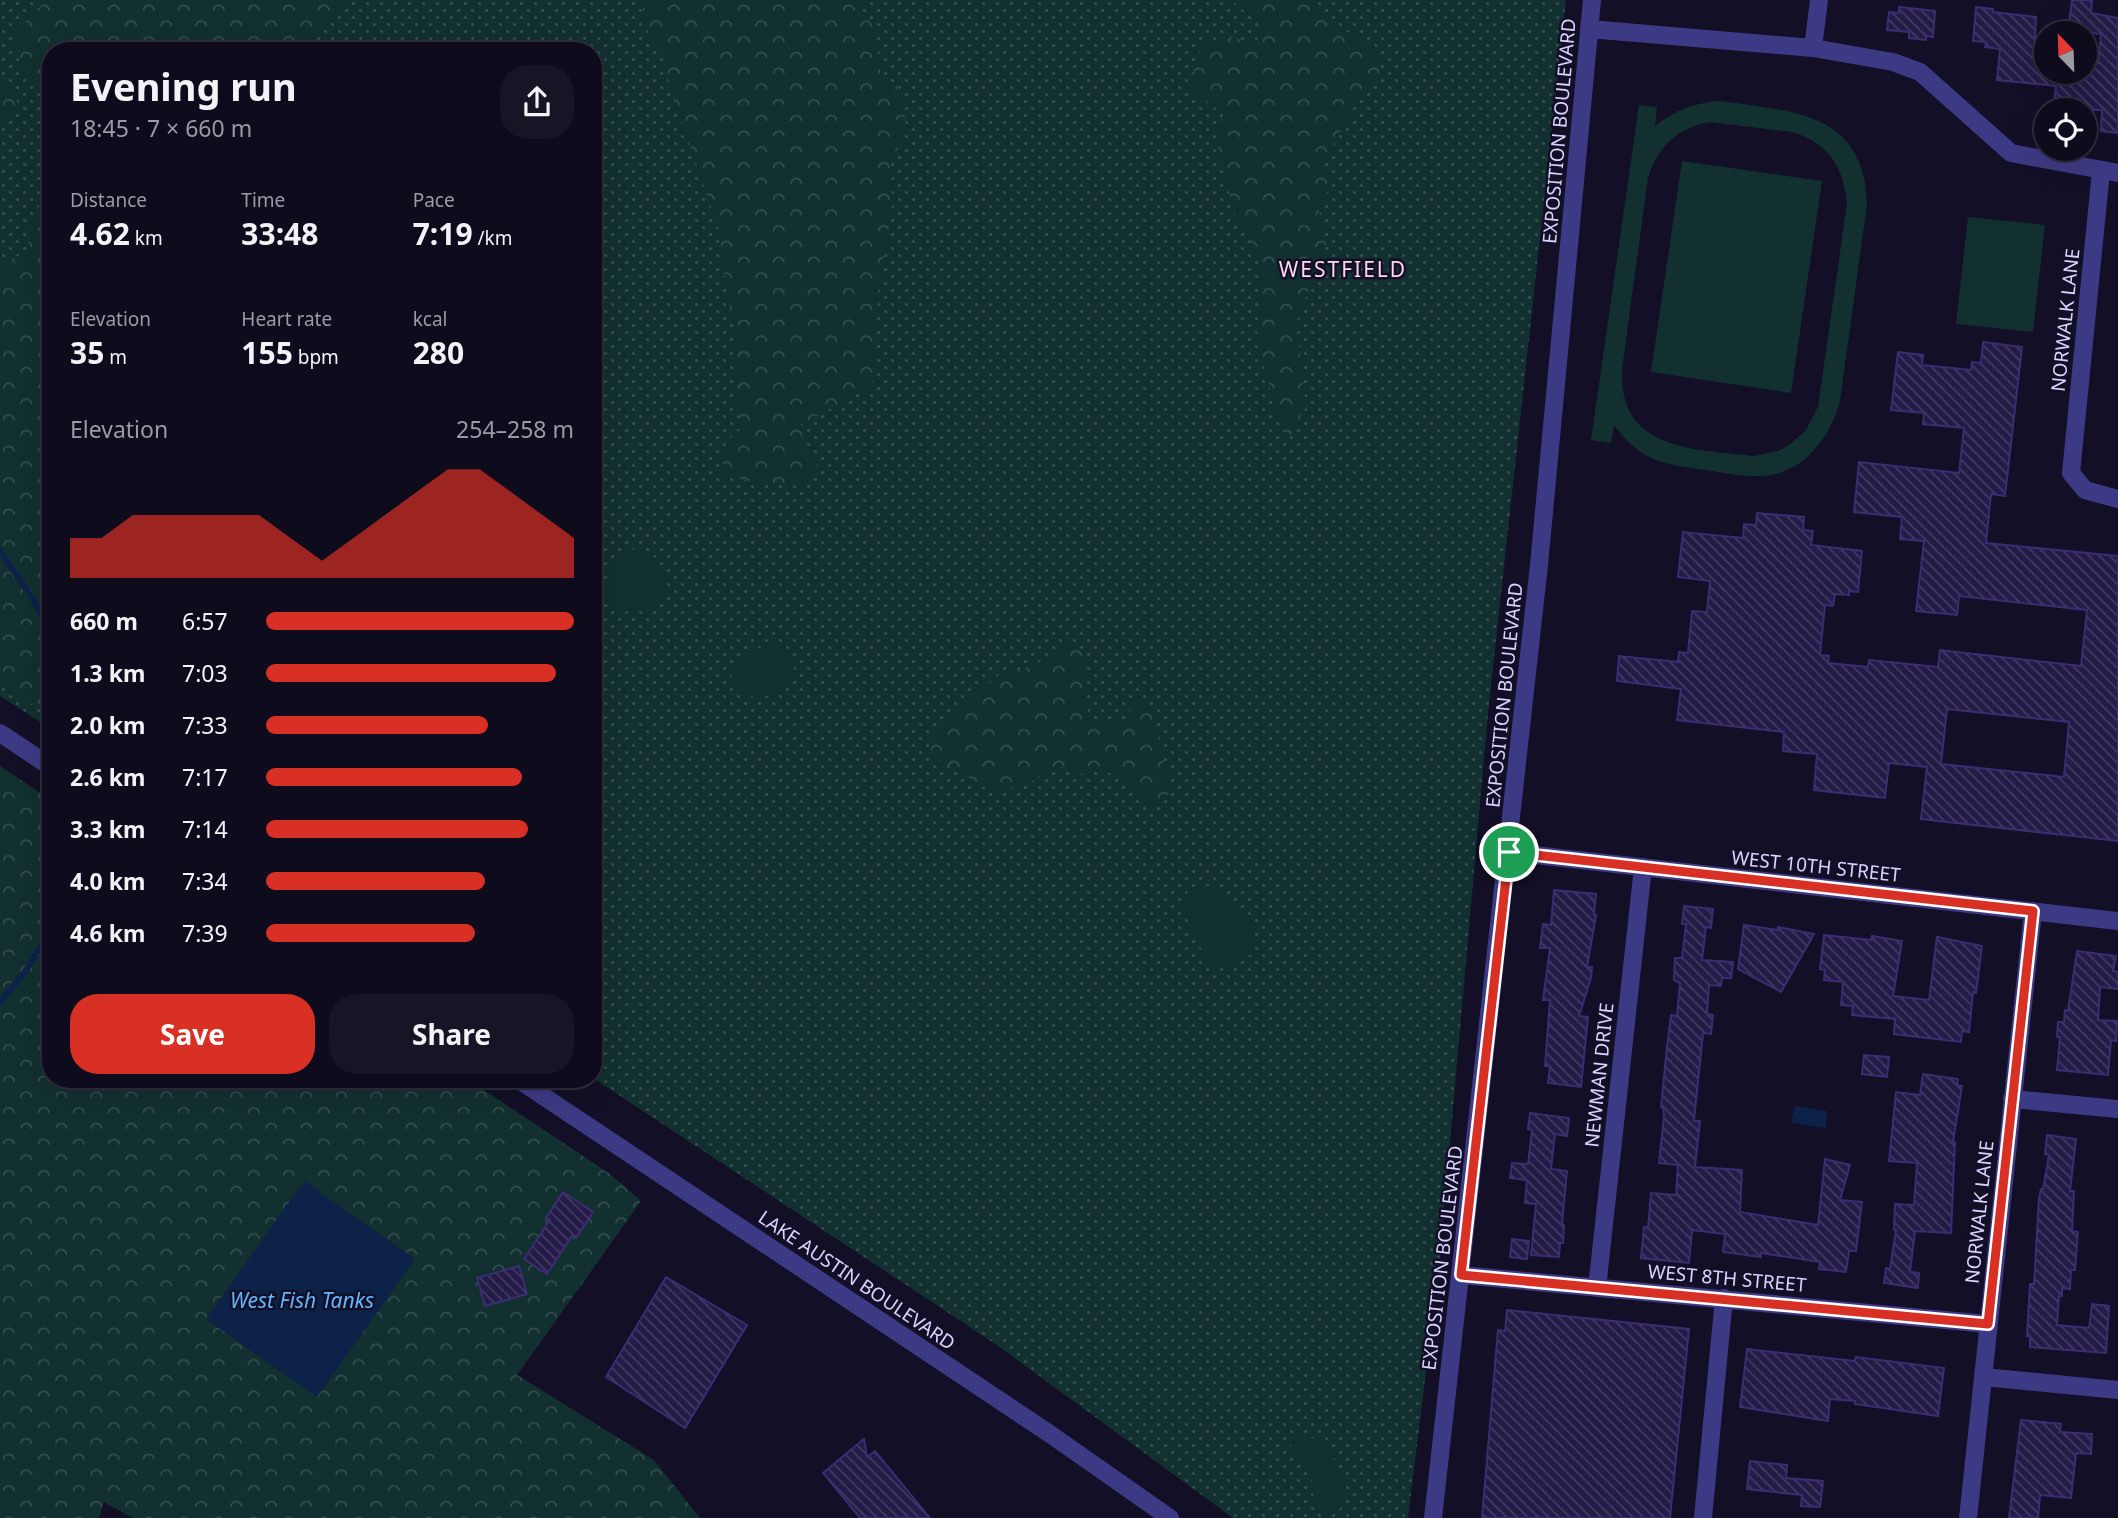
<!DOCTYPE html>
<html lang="en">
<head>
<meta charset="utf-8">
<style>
	:root { --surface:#0e0b1c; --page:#171425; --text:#f1f3f6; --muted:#9b9ba3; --line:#2e2b3b; --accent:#d93025 }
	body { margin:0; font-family:"Noto Sans",sans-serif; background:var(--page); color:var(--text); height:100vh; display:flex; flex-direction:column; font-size:26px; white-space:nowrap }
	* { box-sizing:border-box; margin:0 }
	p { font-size:23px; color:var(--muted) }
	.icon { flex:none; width:38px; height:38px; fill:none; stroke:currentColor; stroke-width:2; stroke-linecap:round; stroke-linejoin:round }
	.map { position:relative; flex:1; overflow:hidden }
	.drawer { position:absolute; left:42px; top:42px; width:560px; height:1046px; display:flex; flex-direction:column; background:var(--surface); border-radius:28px; box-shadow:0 7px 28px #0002,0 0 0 2px var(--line) }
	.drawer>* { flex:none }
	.needle { width:46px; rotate:337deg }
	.controls { position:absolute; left:2034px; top:21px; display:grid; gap:14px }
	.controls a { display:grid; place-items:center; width:63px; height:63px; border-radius:50%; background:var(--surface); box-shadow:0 7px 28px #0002,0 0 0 2px var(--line); font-size:35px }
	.pin { position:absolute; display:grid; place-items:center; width:60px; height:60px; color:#fff; margin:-30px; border:4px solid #fff; border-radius:50%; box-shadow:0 2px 7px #0007 }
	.round { display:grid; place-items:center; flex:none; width:74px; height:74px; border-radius:28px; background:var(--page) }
	.overview { display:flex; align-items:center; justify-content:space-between; height:119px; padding:0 28px }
	h1 { font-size:38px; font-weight:700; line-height:52px }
	.stats { display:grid; grid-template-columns:repeat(3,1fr); gap:10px; height:119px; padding:7px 28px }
	.stats div { display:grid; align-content:center }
	.stats b { font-size:30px; font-weight:700 }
	.stats small { font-size:19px; font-weight:400 }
	.stats p { font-size:19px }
	.chart { height:196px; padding:14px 28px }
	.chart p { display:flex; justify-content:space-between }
	.chart svg { width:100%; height:126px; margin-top:7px; fill:var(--accent); opacity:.7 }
	.action { display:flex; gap:14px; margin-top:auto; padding:14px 28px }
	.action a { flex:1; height:80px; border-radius:28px; background:var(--accent); color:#fff; font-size:28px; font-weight:700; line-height:80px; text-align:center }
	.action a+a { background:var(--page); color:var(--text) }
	ul { padding:0 28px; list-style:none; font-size:23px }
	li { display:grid; grid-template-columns:112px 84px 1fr; align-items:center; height:52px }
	li i { height:18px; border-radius:9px; background:var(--accent) }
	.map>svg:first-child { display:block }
	.grass { fill:url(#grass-dots) }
	.forest { fill:url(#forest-crowns) }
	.pitch { fill:#12302f; fill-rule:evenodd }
	.water { fill:#0c2248 }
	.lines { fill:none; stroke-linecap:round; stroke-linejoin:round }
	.stream { stroke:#0c2248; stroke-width:6 }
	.building { fill:url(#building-back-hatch); stroke:#3b2d73; stroke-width:2; fill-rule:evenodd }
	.minor { stroke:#3d3a85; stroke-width:18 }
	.route-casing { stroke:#fff; stroke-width:14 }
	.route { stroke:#d93025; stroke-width:9 }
	.labels { text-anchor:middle; stroke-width:5; stroke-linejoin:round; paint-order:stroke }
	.street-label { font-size:19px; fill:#d9d4ff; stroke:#130f26 }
	.neighbourhood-label { font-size:21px; letter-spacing:2px; fill:#ffd6f0; stroke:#130f26 }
	.water-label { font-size:21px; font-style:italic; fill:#62b6ff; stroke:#130f26 }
</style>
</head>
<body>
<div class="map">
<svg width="2118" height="1518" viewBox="0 0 2118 1518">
	<defs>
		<pattern id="grass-dots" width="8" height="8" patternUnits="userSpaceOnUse" patternTransform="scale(1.75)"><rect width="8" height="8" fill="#12302f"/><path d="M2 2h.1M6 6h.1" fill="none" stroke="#344d4e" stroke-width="1.8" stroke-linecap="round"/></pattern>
		<pattern id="forest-crowns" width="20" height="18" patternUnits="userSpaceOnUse" patternTransform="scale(1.75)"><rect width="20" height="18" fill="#12302f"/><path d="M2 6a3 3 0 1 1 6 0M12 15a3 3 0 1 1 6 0" fill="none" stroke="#344d4e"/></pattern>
		<pattern id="building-back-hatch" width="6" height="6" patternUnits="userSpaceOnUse" patternTransform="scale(1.75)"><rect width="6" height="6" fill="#241b47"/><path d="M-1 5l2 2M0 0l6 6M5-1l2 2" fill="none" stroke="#433b63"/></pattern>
	</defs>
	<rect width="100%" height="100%" fill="#130f26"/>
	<path class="grass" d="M0,0H1566L1488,713L1439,1267L1408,1518H1233L994,1343L593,1078V51H51V729L0,696Z"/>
	<path class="forest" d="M47,0H347L339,14L320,27L312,51H51V101L40,85L22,67L13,34Z
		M647,0H858L860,15L874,25L881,74L904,92L906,134L891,161L892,208L879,288L872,386L800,425L804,444L817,466L803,486L752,482L721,474L726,442L742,428L732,372L737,364L738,352L723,269L720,233L671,91L663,53L651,40L641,12Z
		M1231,0H1316L1327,23L1374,44L1381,60L1379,79L1358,92L1348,119L1330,150L1324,165L1333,180L1319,210L1326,245L1296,323L1306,407L1286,443L1257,344L1260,258L1235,214L1218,150L1215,128L1224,115L1189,87L1202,45L1227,36L1257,44L1258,22Z
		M0,75L17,95V110L0,121Z
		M51,176V716L0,685V265L28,251L30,228Z
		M1066,644L1080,648C1089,671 1082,697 1091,723H1123L1137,698L1149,704L1155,712L1158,736L1171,788L1164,802L1153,806L1135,787L1104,770L1080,774L1069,766L1052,769L1033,781L1022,782L1005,792H993L948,766L931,751V740L947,725L951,713L965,698L988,685L994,678L1008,671L1021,670L1042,661L1054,649Z
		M0,766L51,800V1080H469L610,1174L641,1201L517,1375L654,1460L700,1518H133L104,1502L99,1518H0Z"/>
	<path class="pitch" d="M1720,101C1790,111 1865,111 1867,204L1840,401C1830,439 1802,475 1760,476C1742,477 1724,473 1706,470C1665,465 1640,461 1614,425L1611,443L1591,440L1639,105L1657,107L1655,126C1675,110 1694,103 1720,101ZM1709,122L1792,132C1827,142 1844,167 1847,203L1818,407L1806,430L1789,445L1778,451L1753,456C1694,449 1618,451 1622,369L1648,178C1658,146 1677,129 1709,122Z
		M1682,161L1822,181L1791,393L1651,372Z
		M1968,217L2045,225L2033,332L1956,324Z
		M634,549C657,550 661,566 666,586C657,608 642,610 621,610L605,598C601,582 618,554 634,549Z
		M775,646C788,650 794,662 795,675C744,737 692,650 775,646Z
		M1197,886C1204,886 1212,885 1219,889C1229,896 1254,926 1255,938C1257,963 1220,973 1205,958L1183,904L1188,891Z
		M1301,1436C1306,1437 1313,1438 1317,1440C1338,1452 1362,1511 1326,1516C1306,1507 1318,1485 1308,1469C1304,1462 1297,1458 1292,1452C1289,1443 1293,1438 1301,1436Z"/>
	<path class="water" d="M1795,1106L1827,1111L1826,1127L1825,1128L1792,1123L1791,1122Z
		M304,1181L415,1259L317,1397L206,1319Z"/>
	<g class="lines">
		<path class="stream" d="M0,551L33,599L51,633
			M0,1002L25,972L51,929"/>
	</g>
	<path class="building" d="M2072,0H2092L2091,13L2118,18V133L2101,131L2102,110H2053L2056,86L1997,80L2000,49L1985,47L1986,42L1973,41L1976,7L1993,9V12L2036,17L2034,57L2046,58V72H2084V62L2098,63L2101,34L2068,30Z
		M1899,7L1935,11L1933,37L1926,36V40L1909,38V32L1887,30L1889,12L1899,13Z
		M1983,342L2022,347L2005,496L1991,494L1986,543L2118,556V841L1921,819L1927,767L1889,763L1885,798L1814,790L1817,754L1783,751L1784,732L1677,720L1681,689L1617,681L1619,656L1678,662L1679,652L1688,653L1692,611L1707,612L1710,581L1678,577L1683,532L1743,538L1744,524L1756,525L1757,513L1804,517L1803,530L1813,531L1811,545L1862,551L1858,592L1849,591V595L1835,594L1833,606L1825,605L1820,655L1829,656L1828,663L1868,667L1869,660L1938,667L1940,650L2081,666L2087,610L1959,596L1957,615L1916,611L1924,541L1900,539L1902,517L1854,512L1859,462L1959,473L1964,428L1923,424L1924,413L1891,410L1898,352L1923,355L1922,365L1971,370L1972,362L1981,363ZM1947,709L2069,722L2064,777L1941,764Z
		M1554,890L1596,894L1594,915H1596L1587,967H1592L1591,978L1579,1016L1588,1017L1581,1087L1548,1083L1550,1066H1545L1550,1000H1543L1550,948H1540L1543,924L1551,925Z
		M1684,906L1713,909L1711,928L1706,927L1702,960L1733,962L1731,978H1722L1721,986L1709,985L1707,1014L1713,1015L1711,1034L1703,1033L1694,1121H1700L1695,1167L1742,1170L1740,1212L1818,1225L1825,1159L1850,1165L1840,1200L1862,1202L1856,1251H1849L1846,1272L1819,1269L1820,1262L1761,1253V1257L1723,1252L1725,1234L1692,1230L1689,1263L1641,1258L1644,1227L1648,1228L1651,1193L1676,1195L1678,1165L1659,1163L1664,1116L1663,1107H1661L1667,1047L1671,1015L1677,1016L1680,983L1674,980L1675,958H1682L1686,924H1682Z
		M1744,925L1778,930V927L1814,934L1781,992L1738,969Z
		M1824,935L1871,940L1872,936L1902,941L1893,996L1929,1000L1937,937L1982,946L1976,993L1973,992L1969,1032L1962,1031L1961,1042L1894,1034L1895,1019L1852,1015L1853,1006L1841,1005L1843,982L1824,980L1825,970L1820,969Z
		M2077,951L2116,956L2113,971L2118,972V989L2100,987L2098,1020L2117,1021L2116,1041L2111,1040L2108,1075L2057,1070L2060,1037H2057L2058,1022H2064L2065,1010L2068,1011Z
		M1864,1055L1889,1057L1887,1077L1862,1074Z
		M1923,1074L1958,1079L1957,1085L1962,1086L1953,1142H1955L1951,1233L1915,1231L1910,1272L1919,1273L1918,1288L1884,1283L1886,1268L1890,1269L1896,1230H1894L1895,1204L1914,1205L1917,1163L1889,1161L1896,1092L1920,1095Z
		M1530,1113L1569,1118L1567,1136L1555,1134L1551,1169L1567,1171L1562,1224L1564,1225L1563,1243H1560L1559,1257L1531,1255L1536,1204L1525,1203L1527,1180L1510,1178L1512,1163L1528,1164L1532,1130L1528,1129Z
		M2047,1135L2076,1139L2070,1191H2074L2072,1231L2078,1232L2075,1270H2071L2070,1289L2062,1288V1296H2059L2057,1325L2089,1328L2092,1304L2109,1306L2106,1353L2030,1347V1336H2027L2030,1284H2034L2039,1198L2041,1189H2043L2049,1155L2045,1154Z
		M563,1192L593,1212L576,1238L572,1236L547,1274L524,1259L550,1220L546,1218Z
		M1512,1239L1529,1241L1527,1259L1510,1257Z
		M519,1266L527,1294L485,1306L477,1278Z
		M666,1277L747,1325L685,1428L606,1377Z
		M1507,1310L1689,1329L1670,1518H1482L1498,1330L1505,1331Z
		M1747,1349L1855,1361L1856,1357L1944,1368L1938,1416L1855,1404V1401L1830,1399L1828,1421L1740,1407Z
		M2021,1420L2061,1424L2060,1432L2092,1434L2091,1454L2076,1453L2071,1498L2040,1495L2038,1518H2009Z
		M864,1439L867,1457L875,1451L930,1518H860L823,1473Z
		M1750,1461L1787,1465L1786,1478L1823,1481L1820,1507L1801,1506L1802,1495L1747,1489Z"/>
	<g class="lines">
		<path class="minor" d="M1589,29L1813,48L1893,62L1920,72L2011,153L2118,173
			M1813,48L1819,0
			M2101,171L2071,473L2085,490L2118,499
			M0,733L51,767
			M1509,852L2118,921
			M519,1080L1050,1434L1170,1518
			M2012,1099L2118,1109
			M1461,1275L1988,1324
			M1597,1288L1643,867
			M1984,1377L2118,1390
			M1433,1518L1539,565L1592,0
			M1703,1518L1724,1298
			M1968,1518L2033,911"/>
	</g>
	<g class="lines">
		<g class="route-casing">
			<path id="route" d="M1509,852L2033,911L1988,1324L1461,1275Z"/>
		</g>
		<use href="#route" class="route"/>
	</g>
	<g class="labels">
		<g class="street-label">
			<text transform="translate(1559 131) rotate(-85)" y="7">EXPOSITION BOULEVARD</text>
			<text transform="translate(2065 320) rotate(-84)" y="7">NORWALK LANE</text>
			<text transform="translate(1504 695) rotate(-84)" y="7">EXPOSITION BOULEVARD</text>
			<text transform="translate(1816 866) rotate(6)" y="7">WEST 10TH STREET</text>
			<text transform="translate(1599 1075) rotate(-84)" y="7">NEWMAN DRIVE</text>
			<text transform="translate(1979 1212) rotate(-84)" y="7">NORWALK LANE</text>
			<text transform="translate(1442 1258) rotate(-83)" y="7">EXPOSITION BOULEVARD</text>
			<text transform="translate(1727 1278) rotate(5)" y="7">WEST 8TH STREET</text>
			<text transform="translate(857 1280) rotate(34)" y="7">LAKE AUSTIN BOULEVARD</text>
		</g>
		<g class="neighbourhood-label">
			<text x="1343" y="277">WESTFIELD</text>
		</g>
		<g class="water-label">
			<text x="302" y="1308">West Fish Tanks</text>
		</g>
	</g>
</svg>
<div class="controls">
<a><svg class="needle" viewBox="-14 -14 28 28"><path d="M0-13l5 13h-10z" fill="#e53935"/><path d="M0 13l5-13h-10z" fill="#9b9ba3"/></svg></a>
<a><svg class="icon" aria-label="locate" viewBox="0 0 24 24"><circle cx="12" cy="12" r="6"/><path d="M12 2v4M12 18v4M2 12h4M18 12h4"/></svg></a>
</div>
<div class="pin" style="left:1509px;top:852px;background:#1e9e55"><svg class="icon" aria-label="arrive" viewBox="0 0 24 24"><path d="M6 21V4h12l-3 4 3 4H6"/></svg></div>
<section class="drawer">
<div class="overview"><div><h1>Evening run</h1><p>18:45 · 7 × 660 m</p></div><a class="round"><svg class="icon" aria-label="share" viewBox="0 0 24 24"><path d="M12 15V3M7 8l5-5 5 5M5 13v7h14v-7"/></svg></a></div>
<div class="stats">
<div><p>Distance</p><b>4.62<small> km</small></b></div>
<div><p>Time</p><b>33:48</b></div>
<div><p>Pace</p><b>7:19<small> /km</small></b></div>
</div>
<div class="stats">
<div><p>Elevation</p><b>35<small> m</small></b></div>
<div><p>Heart rate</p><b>155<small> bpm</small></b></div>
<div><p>kcal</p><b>280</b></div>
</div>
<div class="chart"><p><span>Elevation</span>254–258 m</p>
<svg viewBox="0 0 160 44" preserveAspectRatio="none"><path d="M0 44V30L10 30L20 22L30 22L40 22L50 22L60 22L70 30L80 38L90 30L100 22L110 14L120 6L130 6L140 14L150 22L160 30V44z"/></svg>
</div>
<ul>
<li><b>660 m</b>6:57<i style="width:100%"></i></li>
<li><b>1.3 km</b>7:03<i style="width:94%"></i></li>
<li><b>2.0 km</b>7:33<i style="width:72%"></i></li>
<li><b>2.6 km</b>7:17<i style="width:83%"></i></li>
<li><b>3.3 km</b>7:14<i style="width:85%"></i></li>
<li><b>4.0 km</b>7:34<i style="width:71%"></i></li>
<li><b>4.6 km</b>7:39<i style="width:68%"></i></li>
</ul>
<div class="action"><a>Save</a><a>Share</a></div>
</section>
</div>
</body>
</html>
